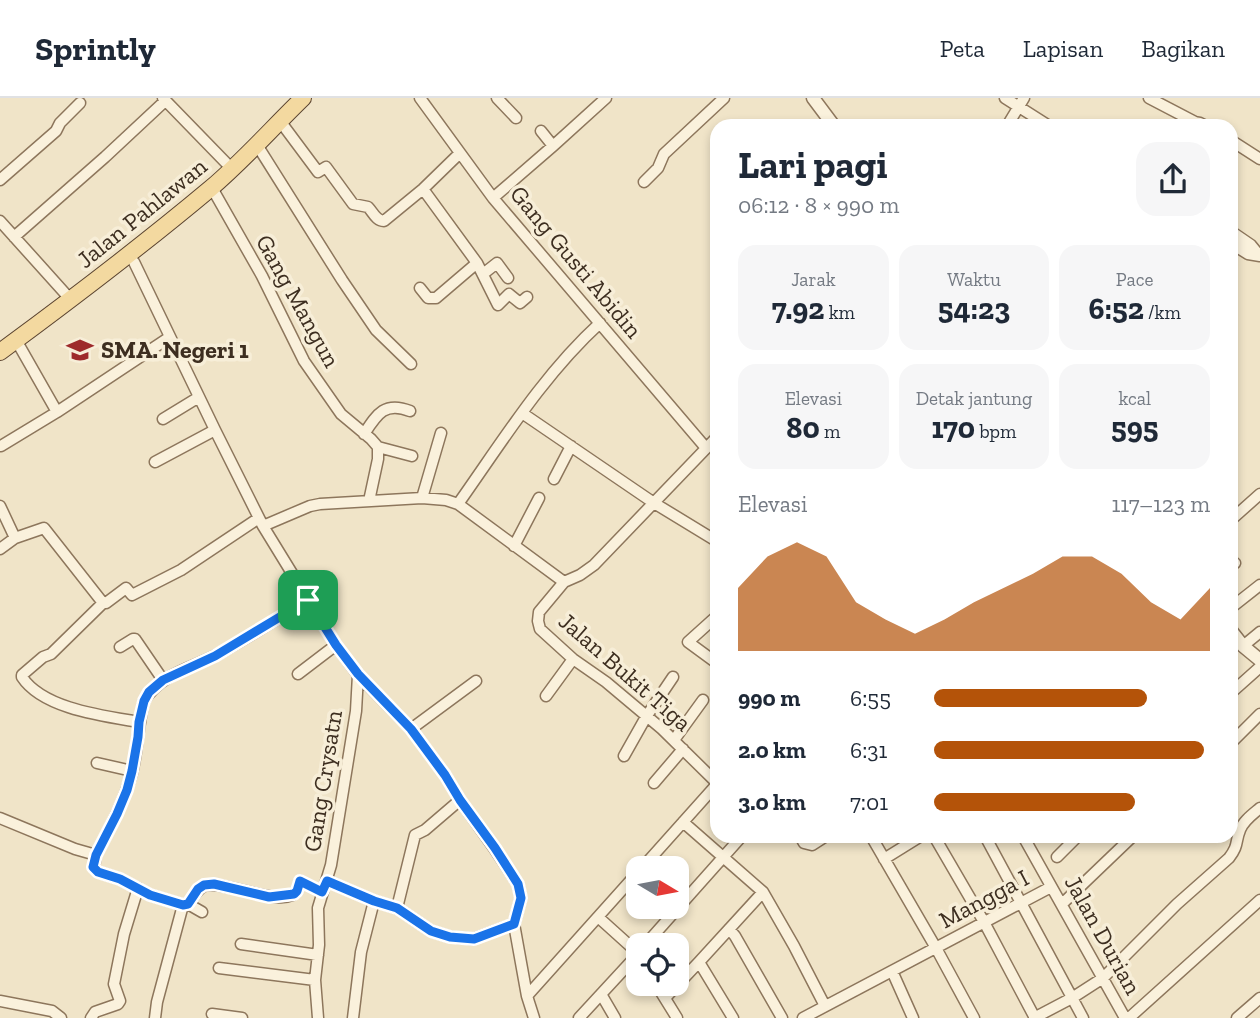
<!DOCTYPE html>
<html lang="id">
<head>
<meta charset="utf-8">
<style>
	:root { --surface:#fff; --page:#f6f6f7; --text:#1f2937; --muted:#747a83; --line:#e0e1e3; --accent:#b45309 }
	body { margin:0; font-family:"Zilla Slab",serif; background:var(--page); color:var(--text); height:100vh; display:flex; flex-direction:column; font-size:26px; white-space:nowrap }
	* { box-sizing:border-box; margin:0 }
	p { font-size:23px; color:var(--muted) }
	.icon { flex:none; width:38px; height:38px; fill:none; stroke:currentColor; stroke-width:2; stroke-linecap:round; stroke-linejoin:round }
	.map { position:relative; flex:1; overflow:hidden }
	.sheet { position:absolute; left:710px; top:21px; width:528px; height:724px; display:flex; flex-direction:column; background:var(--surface); border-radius:21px; box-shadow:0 4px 10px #0003 }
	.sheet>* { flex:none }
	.needle { width:46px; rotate:100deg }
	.tools { position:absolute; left:626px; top:758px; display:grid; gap:14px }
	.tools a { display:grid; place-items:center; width:63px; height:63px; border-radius:14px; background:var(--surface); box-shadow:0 4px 10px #0003; font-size:35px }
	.pin { position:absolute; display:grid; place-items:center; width:60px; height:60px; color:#fff; margin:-30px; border-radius:14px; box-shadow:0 4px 10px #0006 }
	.round { display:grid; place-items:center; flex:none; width:74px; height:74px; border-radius:21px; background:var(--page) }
	.head { display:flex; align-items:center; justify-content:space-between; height:119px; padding:0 28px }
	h1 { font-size:38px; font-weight:700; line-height:52px }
	.figures { display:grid; grid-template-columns:repeat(3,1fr); gap:10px; height:119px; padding:7px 28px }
	.figures div { display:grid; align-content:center; border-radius:18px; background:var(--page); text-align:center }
	.figures b { font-size:30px; font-weight:700 }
	.figures small { font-size:19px; font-weight:400 }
	.figures p { font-size:19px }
	.chart { height:196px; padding:14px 28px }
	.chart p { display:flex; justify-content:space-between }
	.chart svg { width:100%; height:126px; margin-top:7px; fill:var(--accent); opacity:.7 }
	ul { padding:0 28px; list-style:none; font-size:23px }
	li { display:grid; grid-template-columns:112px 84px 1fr; align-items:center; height:52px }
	li i { height:18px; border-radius:9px; background:var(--accent) }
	header { display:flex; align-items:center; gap:42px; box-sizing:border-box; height:98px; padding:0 35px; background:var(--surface); border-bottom:2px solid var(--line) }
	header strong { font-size:33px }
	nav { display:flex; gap:38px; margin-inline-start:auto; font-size:24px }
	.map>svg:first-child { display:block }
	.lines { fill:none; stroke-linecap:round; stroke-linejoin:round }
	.minor-casing { stroke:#8d765c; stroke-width:13 }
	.tertiary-casing { stroke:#8d765c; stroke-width:15 }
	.primary-casing { stroke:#5b4430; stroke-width:18 }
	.minor { stroke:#faf1dc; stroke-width:10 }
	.tertiary { stroke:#faf1dc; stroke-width:12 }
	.primary { stroke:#f3d9a0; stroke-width:16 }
	.route-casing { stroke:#fff; stroke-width:14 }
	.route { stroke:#1a73e8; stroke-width:9 }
	.labels { text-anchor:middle; stroke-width:7; stroke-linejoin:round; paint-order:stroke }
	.street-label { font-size:24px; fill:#3d2e20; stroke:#f7eed8 }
	.poi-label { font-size:24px; font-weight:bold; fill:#3d2e20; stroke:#f7eed8; text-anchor:start }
</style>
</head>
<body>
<header>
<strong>Sprintly</strong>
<nav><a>Peta</a><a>Lapisan</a><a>Bagikan</a></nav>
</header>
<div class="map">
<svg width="1260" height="920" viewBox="0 0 1260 920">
	<rect width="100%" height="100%" fill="#f0e4c8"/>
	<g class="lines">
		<g class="minor-casing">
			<path id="minor" d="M163,0L232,71
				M420,0L493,100L706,350
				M497,0L516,20
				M1005,0L1049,28
				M1149,0L1195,24
				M280,23L318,74L326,69L353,106L368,109C373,114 376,123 384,123L423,91L460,55
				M1007,28L1024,0
				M1181,28L1187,23L1200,25L1206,28
				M541,33L553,48
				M1232,43L1260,61
				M257,47L342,182L376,232L411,266
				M0,82L56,33L60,25L80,5
				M644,84L658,70L664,56L724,0
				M212,90L262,178L304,263L341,316L371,341L378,349V361L369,403
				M493,100L553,48L606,0
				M0,123L71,202
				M1232,134L1251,147L1259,157
				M14,139L105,59L165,3
				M1232,146L1248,156L1260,158
				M134,164L215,332L263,428L310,408L320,406L422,400L446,402L458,406L564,484
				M477,165L498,207L509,196L520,205L527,199
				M483,176L497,165L508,180
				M420,190L428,200H436L477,165L423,91
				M16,242L57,314
				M522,315L654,405L718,444
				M163,321L199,299
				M364,336C377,316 385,303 410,313
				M1,348L57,314L170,239
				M378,349L412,358
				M155,364L215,332
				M554,381L571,348
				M422,400L441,335
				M458,406C502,344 543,277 600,225
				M0,408L15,440
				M1232,421L1260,396
				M263,428L336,547L358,577L411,631L445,677L460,702L494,750L518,786L521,800L514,826L527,898
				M514,448L539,400
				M0,451L15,440L44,430L103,505
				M1232,467L1235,465
				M564,484L539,514L538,523L540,531L573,561L606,584L662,631L717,685
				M564,484L580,477L594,467L718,338
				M1232,509L1260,487
				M718,517L688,544L718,566
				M1243,548L1260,534
				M120,549L133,541H135L163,582
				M298,576L336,547
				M1232,594L1260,569
				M546,598L573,561
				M139,624C104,618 43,611 22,579V577L43,559L51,556L103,505H106L126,490L132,497L181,472L259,420
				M411,631L476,583
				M674,642L703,602
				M1232,644L1260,616
				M624,658L646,619L673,579
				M97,665L132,673
				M654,685L683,651
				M0,720L75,751L96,757C110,730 124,704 132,675C138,651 138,627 144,603C161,575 193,570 220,555C250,538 279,520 308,502
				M683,724L763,794L794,848L825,908
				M800,738L804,745L812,747L826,738
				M871,738L936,850L974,920
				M934,738L984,824L1035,920
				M985,738L1083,920
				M1023,738L1125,920
				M96,757L94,769L98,774L120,781L150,797L183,807L188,806C192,801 196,793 202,789C218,778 285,813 297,793C299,790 299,786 300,783L322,794
				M1057,759L1078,738
				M884,761L921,738
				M642,770L718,685
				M327,783L374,803L397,810L431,833L450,839L473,841L514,826
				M188,806L202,814
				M1062,806L1133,738
				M397,810L415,737L425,732L460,702
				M598,819L639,856
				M729,831L735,838L782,920
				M241,846L318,857
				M645,847L742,738
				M699,864L733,920
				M219,870L315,882
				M892,873L913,920
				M656,886L677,920
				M601,896L615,920
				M665,900L699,864L763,794
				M0,903L52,913L61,920
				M212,916L242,920
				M91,920L95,914L118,906L120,903L114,886L124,836L138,790
				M155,920L157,904L183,807
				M318,920L315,882L319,847L318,810L331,767L356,613L358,577
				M353,920L361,854L374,803
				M534,920L527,898L639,773
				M579,920L639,855
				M803,920L1051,789
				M1034,920L1072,900L1103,880L1177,806L1229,760C1239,747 1235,744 1240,732C1243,723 1253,716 1260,710
				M1129,920L1260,802
				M1237,920L1260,900"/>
		</g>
		<g class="tertiary-casing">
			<path id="tertiary" d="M813,0L834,28
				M1232,534L1243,548L1260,562"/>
		</g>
		<g class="primary-casing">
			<path id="primary" d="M0,254C72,201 143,147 211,90C244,62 272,30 303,0"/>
		</g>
		<use href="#minor" class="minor"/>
		<use href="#tertiary" class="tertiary"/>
		<use href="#primary" class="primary"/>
	</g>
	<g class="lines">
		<g class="route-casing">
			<path id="route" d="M308,502L336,547L358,576L411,631L445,677L460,702L495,750L518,786L521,800L514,826L474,841L450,839L431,833L397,810L374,803L327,783L322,794L300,783L297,793L294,796L269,799L214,786L204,787L198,791L188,806L183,807L150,797L120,781L98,774L93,769L96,757L117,716L127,692L132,673L138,639L139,624L144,603L149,594L163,582L215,558Z"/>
		</g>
		<use href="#route" class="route"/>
	</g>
	<defs>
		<g id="school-bare" transform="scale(2.1)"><path d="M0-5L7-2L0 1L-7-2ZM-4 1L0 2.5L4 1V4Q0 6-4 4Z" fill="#9e2a2b" stroke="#f7eed8" stroke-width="2.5" paint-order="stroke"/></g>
	</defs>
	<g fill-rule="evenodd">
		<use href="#school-bare" x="80" y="252"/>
	</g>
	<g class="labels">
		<g class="street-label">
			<text transform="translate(142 115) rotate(-39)" y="8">Jalan Pahlawan</text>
			<text transform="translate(576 164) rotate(50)" y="8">Gang Gusti Abidin</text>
			<text transform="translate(298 203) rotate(61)" y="8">Gang Mangun</text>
			<text transform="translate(625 574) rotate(41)" y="8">Jalan Bukit Tiga</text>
			<text transform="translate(323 683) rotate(-81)" y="8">Gang Crysatn</text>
			<text transform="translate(984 801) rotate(-28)" y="8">Mangga I</text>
			<text transform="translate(1103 837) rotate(61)" y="8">Jalan Durian</text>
		</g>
		<g class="poi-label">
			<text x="101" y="260">SMA. Negeri 1</text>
		</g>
	</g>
</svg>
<div class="tools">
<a><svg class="needle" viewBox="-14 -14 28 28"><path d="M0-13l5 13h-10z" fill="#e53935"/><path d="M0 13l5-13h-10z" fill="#747a83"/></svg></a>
<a><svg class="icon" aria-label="locate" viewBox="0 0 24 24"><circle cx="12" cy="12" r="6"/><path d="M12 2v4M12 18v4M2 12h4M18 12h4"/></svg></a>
</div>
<div class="pin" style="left:308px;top:502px;background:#1e9e55"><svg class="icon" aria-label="arrive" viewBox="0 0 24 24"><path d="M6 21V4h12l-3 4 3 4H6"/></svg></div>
<section class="sheet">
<div class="head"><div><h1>Lari pagi</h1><p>06:12 · 8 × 990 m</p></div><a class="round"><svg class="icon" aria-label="share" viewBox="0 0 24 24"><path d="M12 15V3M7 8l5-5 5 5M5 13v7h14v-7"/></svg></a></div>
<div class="figures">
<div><p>Jarak</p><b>7.92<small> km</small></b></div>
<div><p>Waktu</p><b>54:23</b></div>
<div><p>Pace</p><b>6:52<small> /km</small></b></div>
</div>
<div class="figures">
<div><p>Elevasi</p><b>80<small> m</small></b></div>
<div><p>Detak jantung</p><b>170<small> bpm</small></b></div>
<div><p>kcal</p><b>595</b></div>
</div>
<div class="chart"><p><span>Elevasi</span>117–123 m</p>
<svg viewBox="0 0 160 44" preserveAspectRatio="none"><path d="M0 44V22L10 11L20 6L30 11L40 27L50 33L60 38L70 33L80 27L90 22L100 17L110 11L120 11L130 17L140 27L150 33L160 22V44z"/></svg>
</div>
<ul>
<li><b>990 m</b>6:55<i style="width:77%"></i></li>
<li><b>2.0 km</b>6:31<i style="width:98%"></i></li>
<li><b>3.0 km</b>7:01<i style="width:73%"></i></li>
</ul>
</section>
</div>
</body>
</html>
